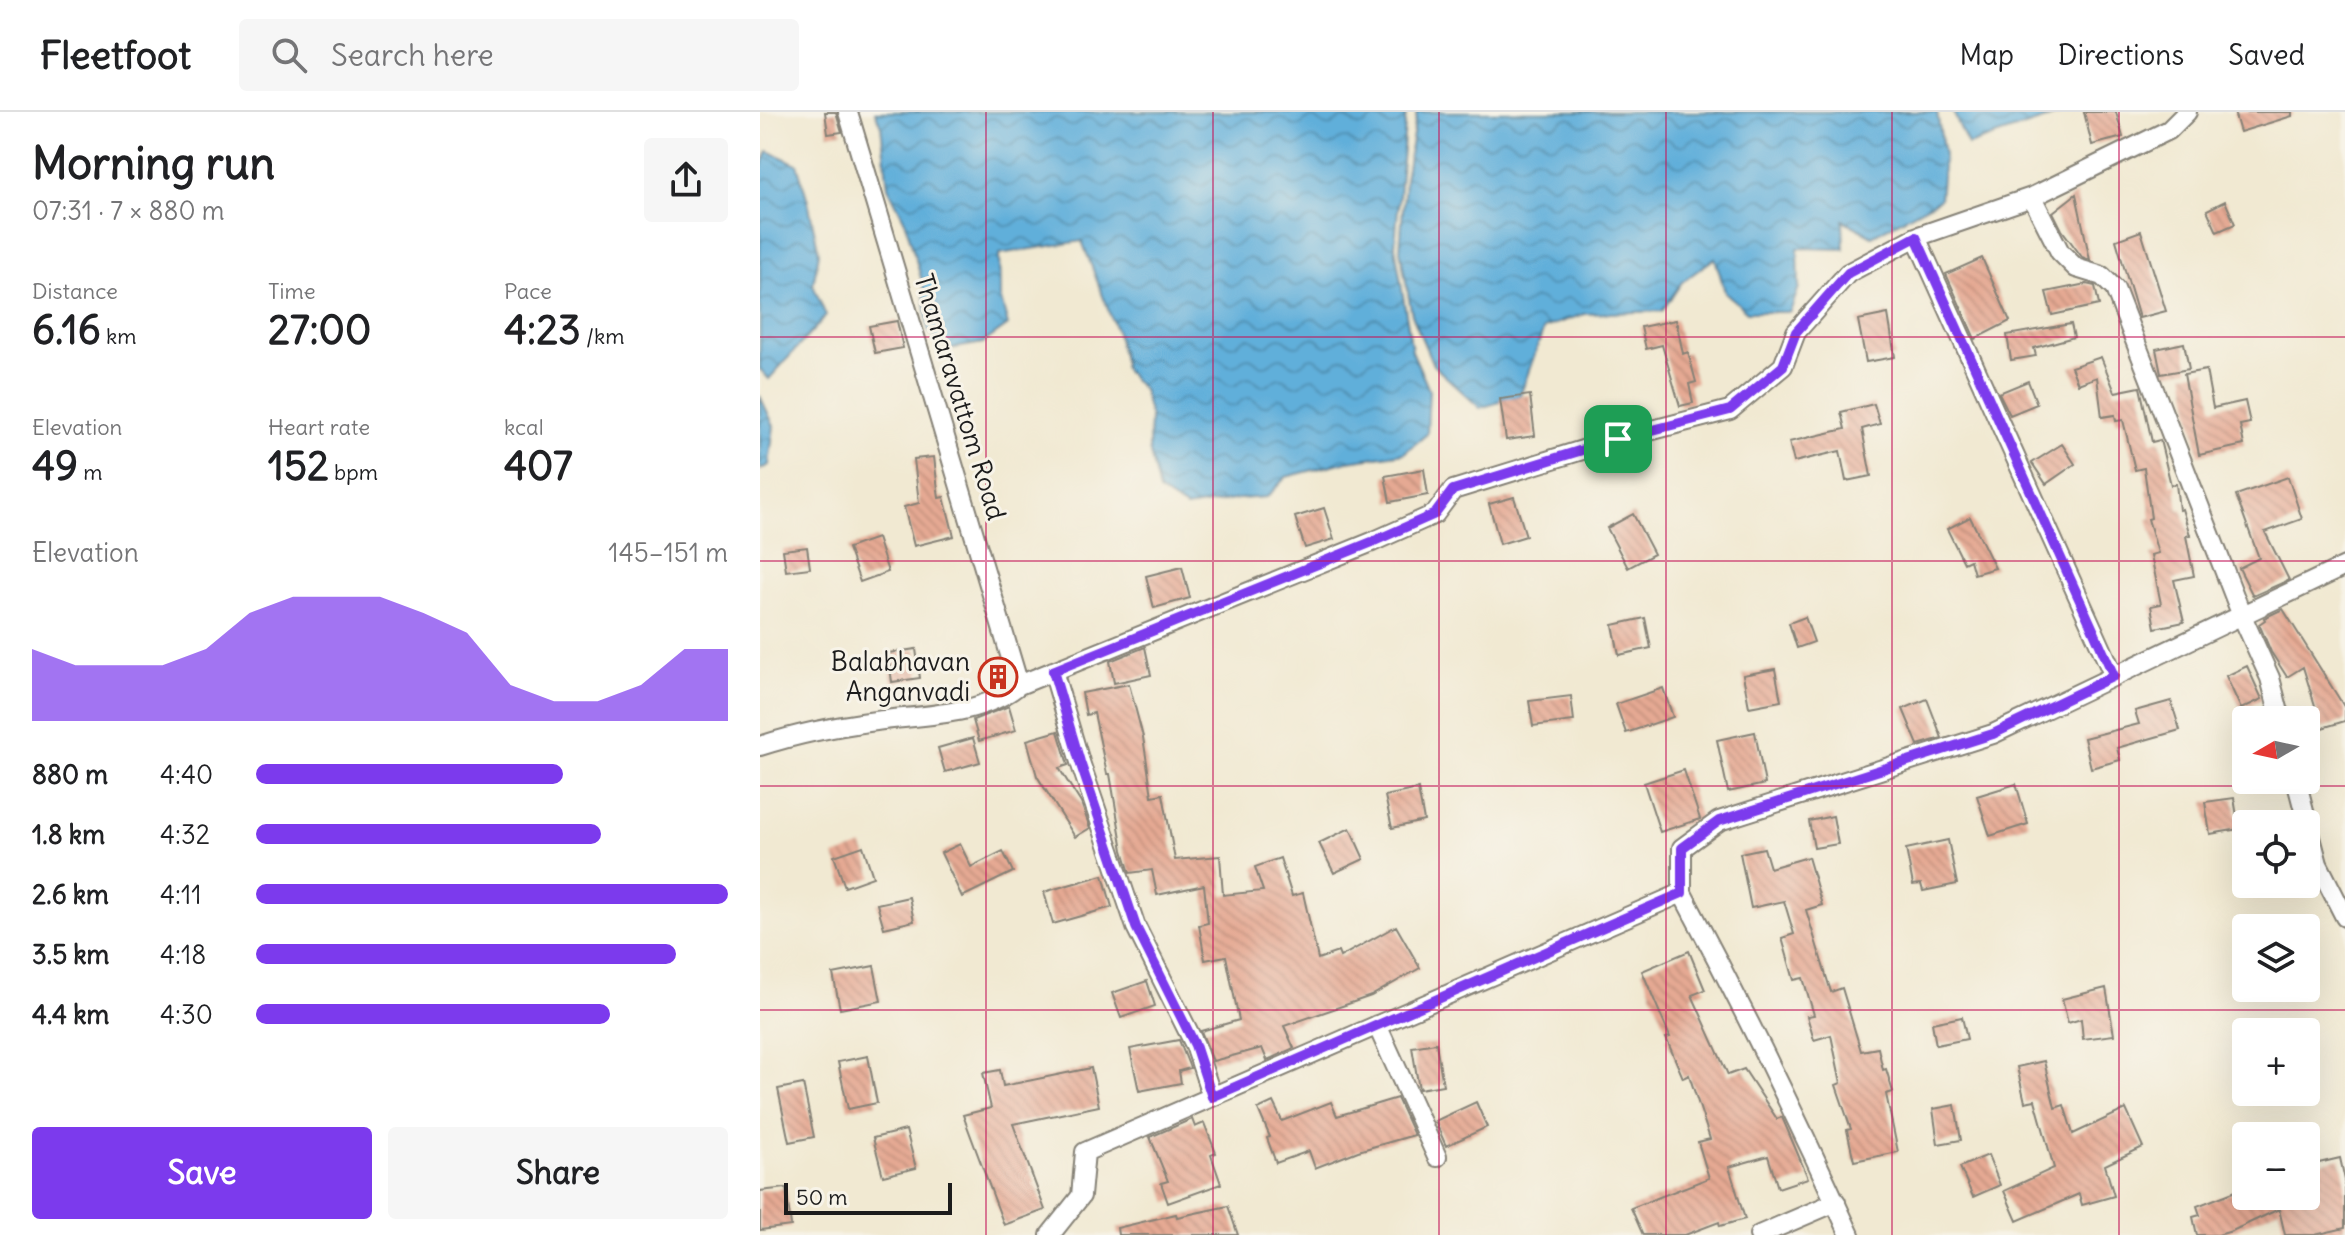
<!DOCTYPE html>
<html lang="en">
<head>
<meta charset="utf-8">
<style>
	:root { --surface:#fff; --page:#f6f6f6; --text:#202124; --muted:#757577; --line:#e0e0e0; --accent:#7c3aed }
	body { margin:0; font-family:Delius,sans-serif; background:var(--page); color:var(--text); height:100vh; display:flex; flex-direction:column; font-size:30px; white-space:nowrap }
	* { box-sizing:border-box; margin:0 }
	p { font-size:26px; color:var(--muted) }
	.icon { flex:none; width:44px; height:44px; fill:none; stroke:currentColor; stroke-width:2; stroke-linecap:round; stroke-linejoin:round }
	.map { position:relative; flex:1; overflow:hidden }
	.details { display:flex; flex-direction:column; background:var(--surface); width:760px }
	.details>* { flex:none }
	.needle { width:52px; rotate:261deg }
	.fabs { position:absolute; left:1472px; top:594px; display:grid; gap:16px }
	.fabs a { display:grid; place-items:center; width:88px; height:88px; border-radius:8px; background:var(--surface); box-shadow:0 8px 32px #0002; font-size:40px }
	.scale { position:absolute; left:24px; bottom:20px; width:168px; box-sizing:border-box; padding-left:8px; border:4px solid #1c1c1c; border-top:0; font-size:22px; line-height:28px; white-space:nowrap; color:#1c1c1c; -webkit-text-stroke:6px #f7f3e8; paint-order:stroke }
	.pin { position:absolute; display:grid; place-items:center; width:68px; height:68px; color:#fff; margin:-34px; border-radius:16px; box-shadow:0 4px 12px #0006 }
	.round { display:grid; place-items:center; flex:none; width:84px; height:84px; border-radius:8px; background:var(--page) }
	.head { display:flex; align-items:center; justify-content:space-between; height:136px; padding:0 32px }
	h1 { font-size:44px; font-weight:700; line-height:60px }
	.metrics { display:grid; grid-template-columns:repeat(3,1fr); gap:12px; height:136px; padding:8px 32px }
	.metrics div { display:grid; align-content:center }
	.metrics b { font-size:40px; font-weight:700 }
	.metrics small { font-size:22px; font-weight:400 }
	.metrics p { font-size:22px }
	.chart { height:224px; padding:16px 32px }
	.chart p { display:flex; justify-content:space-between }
	.chart svg { width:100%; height:144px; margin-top:8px; fill:var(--accent); opacity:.7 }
	.action { display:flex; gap:16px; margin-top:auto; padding:16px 32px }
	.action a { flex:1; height:92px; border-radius:8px; background:var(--accent); color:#fff; font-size:32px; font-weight:700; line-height:92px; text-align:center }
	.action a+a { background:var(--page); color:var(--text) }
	ul { padding:0 32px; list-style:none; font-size:26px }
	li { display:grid; grid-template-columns:128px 96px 1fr; align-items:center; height:60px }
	li i { height:20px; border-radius:10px; background:var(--accent) }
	header { display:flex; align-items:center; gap:48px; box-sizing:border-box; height:112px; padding:0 40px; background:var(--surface); border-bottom:2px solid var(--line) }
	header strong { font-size:38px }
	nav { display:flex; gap:44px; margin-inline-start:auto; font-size:28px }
	.search { width:560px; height:72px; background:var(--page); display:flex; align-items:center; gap:20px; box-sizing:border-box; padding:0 28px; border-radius:8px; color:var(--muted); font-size:30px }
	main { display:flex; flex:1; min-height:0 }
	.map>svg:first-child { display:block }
	.water { fill:url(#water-waves); stroke:#3e667b; stroke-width:2 }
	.building { fill:url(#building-back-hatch) }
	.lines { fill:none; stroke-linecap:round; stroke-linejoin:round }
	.street-casing { stroke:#868277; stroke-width:22 }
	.street { stroke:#fff; stroke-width:18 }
	.route-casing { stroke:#fff; stroke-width:16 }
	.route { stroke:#7c3aed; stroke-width:10 }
	.grid { fill:none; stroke:#c2185b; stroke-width:2; stroke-opacity:0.55 }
	.labels { text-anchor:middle; stroke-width:6; stroke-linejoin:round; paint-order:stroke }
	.street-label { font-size:26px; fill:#1c1c1c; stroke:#f7f3e8 }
	.poi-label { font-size:26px; fill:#1c1c1c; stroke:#f7f3e8; text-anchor:end }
</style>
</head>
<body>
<header>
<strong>Fleetfoot</strong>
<div class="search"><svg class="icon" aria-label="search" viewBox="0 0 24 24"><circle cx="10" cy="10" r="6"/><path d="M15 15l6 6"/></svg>Search here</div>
<nav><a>Map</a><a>Directions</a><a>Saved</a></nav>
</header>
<main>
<section class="details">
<div class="head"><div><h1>Morning run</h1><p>07:31 · 7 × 880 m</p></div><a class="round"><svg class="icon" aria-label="share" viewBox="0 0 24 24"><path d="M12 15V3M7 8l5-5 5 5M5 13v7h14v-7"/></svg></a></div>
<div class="metrics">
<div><p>Distance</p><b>6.16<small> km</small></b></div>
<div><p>Time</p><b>27:00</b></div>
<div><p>Pace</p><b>4:23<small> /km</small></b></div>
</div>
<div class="metrics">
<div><p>Elevation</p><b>49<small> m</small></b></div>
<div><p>Heart rate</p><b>152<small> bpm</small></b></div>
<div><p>kcal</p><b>407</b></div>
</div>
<div class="chart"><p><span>Elevation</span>145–151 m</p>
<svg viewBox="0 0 160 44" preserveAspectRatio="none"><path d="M0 44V22L10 27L20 27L30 27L40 22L50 11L60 6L70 6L80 6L90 11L100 17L110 33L120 38L130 38L140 33L150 22L160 22V44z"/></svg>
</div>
<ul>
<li><b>880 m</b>4:40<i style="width:65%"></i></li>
<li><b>1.8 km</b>4:32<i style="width:73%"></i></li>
<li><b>2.6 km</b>4:11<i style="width:100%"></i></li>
<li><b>3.5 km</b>4:18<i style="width:89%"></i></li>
<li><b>4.4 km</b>4:30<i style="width:75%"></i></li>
</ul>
<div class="action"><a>Save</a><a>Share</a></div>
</section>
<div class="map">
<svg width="1585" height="1123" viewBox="0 0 1585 1123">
	<defs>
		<pattern id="water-waves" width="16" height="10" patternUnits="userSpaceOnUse" patternTransform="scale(2)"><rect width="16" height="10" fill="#61afda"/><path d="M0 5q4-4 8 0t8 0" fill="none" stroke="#4f8eb0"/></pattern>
		<pattern id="building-back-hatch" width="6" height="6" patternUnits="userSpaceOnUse" patternTransform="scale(2)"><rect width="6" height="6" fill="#e5a993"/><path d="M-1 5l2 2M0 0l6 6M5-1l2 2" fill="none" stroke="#c4917e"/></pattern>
	</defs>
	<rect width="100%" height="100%" fill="#f7f3e8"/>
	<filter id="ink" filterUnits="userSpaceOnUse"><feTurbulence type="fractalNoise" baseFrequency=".0125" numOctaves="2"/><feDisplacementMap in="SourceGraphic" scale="16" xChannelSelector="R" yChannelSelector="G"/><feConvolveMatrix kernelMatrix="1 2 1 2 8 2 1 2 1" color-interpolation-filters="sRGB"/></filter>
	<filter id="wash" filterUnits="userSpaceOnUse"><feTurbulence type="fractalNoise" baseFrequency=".006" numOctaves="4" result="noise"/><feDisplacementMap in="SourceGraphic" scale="32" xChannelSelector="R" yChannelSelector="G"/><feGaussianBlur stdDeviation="1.8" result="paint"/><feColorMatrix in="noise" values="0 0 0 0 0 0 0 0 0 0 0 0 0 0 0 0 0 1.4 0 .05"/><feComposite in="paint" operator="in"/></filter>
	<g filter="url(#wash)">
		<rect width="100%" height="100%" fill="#f1e9d2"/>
		<path class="water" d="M115,0H646L635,134L652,239L669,278L667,322L644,341L588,349L526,365L507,385L479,387L426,396L399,379L389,337L390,305L383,278L365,258L357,221L322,129L239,142L240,184L248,213L223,231L189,237L168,219L163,173L145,109L128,75L121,14Z
			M657,0H1177L1184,43L1180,87L1112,124L1083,108L1084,137L1038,136L1039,175L1030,200H987L965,180L955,146L922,170L902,199L824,202L784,216L760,284L720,296L673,253L652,203L640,138L645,67Z
			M1193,0H1307L1208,33Z
			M8,39L37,52L48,89L59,141L53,173L66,204L9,267L0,257V58Z
			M0,284L14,314L9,353L0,358Z"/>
		<g id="blocks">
			<path class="building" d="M65,0H76L82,20L68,22Z
				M1324,0H1356L1363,25L1332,33Z
				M1474,0H1532V4L1480,20Z
				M1316,82L1330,148L1322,145L1302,118L1293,100Z
				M1465,89L1475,112L1457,120L1447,98Z
				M1381,119L1406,199L1379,206L1356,128Z
				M1222,146L1250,209L1215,227L1186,162Z
				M1326,172L1335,174L1339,193L1292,203L1286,180Z
				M1128,202L1135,245L1106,250L1098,208Z
				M916,208L923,242L928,240L936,270L929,272L933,291L920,294L902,233L886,237L881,215Z
				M137,209L143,236L115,241L109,214Z
				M1311,212L1314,225L1274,236L1276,244L1251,248L1247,223Z
				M1424,231L1429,257L1401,262L1396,237Z
				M1341,245L1355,280L1380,275L1392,330L1400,328L1411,373L1416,372L1419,398L1422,397L1430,423L1426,424L1434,464L1414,468L1424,510L1395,516L1391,494L1401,492L1391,443L1398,441L1388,407L1391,406L1384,356L1375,358L1363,308L1356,309L1355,303L1342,305L1337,265L1318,272L1311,255Z
				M1446,258L1453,296L1485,289L1490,311L1480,313L1484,333L1439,343L1424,262Z
				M1268,269L1277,292L1250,303L1239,281Z
				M770,283L775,324L746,328L740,287Z
				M1114,292L1120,312L1102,317L1111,364L1086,369L1080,339L1034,350L1029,330L1085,317L1081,300Z
				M1302,332L1315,352L1286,372L1272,351Z
				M174,345L179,386L184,385L194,424L154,434L144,395L159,391L154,347Z
				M664,357L668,383L630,390L625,364Z
				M1528,365L1542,407L1505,420L1529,468L1493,484L1479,456L1499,446L1476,383Z
				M754,385L766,424L740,432L729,392Z
				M564,396L574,427L545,436L535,405Z
				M873,402L894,442L868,456L847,416Z
				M1210,405L1235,456L1214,462L1210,448L1204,451L1187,417Z
				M117,426L128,460L100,470L88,436Z
				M47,435L50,456L26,459L23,438Z
				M422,455L430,486L394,496L386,464Z
				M1523,497L1585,596V609L1562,616L1543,555L1527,565L1511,540L1499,512L1505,508L1504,506Z
				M1045,505L1054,530L1037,536L1029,511Z
				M885,506L891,536L859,543L853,513Z
				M385,535L391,563L354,571L350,549Z
				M156,537L160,566L132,570L128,541Z
				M1487,554L1502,587L1481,597L1466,564Z
				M1015,557L1021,589L989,595L983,563Z
				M369,572L383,625L392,684L403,682L415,748L460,744L463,783L503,779L495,755L520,746L532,784L543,781L558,847L578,840L580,845L636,814L660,856L611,884L524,914L534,936L512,946L507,948L502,936L453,949L441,919L479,908L466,844L445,848L439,813L448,811L444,773L397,783L392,758L370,761L363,738L350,662H347L334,601L326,603L322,581Z
				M903,576L913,605L866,621L856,592Z
				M811,584L814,609L773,614L769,589Z
				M1167,587L1182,626L1158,633L1143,597Z
				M1411,589L1420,618L1357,636L1360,648L1331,656L1324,626L1379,612L1375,599Z
				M249,594L256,618L219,629L213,608Z
				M298,619L308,653L299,656L321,691L330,716L315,725L277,664L267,628Z
				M995,620L1005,672L968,680L957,628Z
				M213,626L220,650L185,660L178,636Z
				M924,658L940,707L900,720L884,671Z
				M1256,672L1268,712L1230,724L1217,684Z
				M658,677L664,709L632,716L625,684Z
				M1474,686L1479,717L1450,722L1445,690Z
				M1073,704L1078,732L1054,736L1049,709Z
				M590,716L604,747L574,761L559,731Z
				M1188,728L1197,772L1163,779L1161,772L1153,773L1146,737Z
				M200,732L211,755L243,739L253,760L202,785L181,741Z
				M103,734L113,765L85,775L74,744Z
				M1004,736L1010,756L1048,745L1062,793L1046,798L1071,880L1082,876L1101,939L1118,936L1123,958L1126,957L1133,980L1126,982L1138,1040L1094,1049L1087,1018L1091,1017L1076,973L1081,971L1071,923L1054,928L1047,904L1054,903L1043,866L1034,868L1022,826L1034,822L1024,789L991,796L980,741Z
				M343,763L352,795L293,812L284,780Z
				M149,785L154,809L124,816L117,792Z
				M929,839L945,878L932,883L968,963L984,957L1017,1007L1022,1005L1048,1066L1018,1076L1008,1044L969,1055L985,1107L960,1114L959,1110L925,1123H883L871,1096L949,1066L938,1030L950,1027L929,963L923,966L906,926L910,925L882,859Z
				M114,854L121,889L80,897L73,862Z
				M387,869L395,894L361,906L352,881Z
				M1346,876L1354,923L1323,927L1321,907L1308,911L1302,887Z
				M1202,905L1207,927L1176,933L1172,911Z
				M419,928L430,956L419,959L421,971L379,979L370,937Z
				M676,931L683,973L659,977L652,935Z
				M108,944L117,991L88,997L78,950Z
				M1284,949L1295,996L1304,993L1313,1022L1366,997L1383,1035L1345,1053L1354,1084L1322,1093L1319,1082L1257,1109L1244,1079L1294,1056L1275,988L1265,990L1257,955Z
				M331,956L339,994L253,1012L285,1098L244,1113L203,1003L231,996L223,961L240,958L243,974Z
				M43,972L54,1025L29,1030L18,977Z
				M637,986L654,1023L598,1039L555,1056L549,1039L516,1051L507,1026L510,1025L498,997L513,990L522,1009L571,990L577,1004Z
				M716,990L727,1015L686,1034L675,1009Z
				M1195,993L1201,1028L1178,1032L1173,997Z
				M432,1007L435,1015L444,1011L456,1041L451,1043L461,1072L408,1091L401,1071L408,1069L390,1025Z
				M146,1018L156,1056L123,1064L113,1026Z
				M1228,1043L1240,1073L1213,1085L1200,1055Z
				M1580,1046L1585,1068V1116L1555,1123H1525L1519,1097L1472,1119L1458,1123H1437L1433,1105L1440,1103L1437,1094L1486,1075V1084H1553L1546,1054Z
				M26,1076L31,1114L0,1118V1079Z
				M468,1094L478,1123H358L357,1116L416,1102L417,1105Z"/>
		</g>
	</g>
	<g filter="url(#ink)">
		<use href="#blocks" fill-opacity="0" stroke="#868277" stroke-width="2"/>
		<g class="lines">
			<g class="street-casing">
				<path id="street" d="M88,0L259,573L612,430L675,402L693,378L858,327L970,298L1023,254L1036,220L1088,161L1156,125L1272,85L1409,18L1427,0
					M1272,85L1300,140L1316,156L1342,164L1355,177L1482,504L1510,566L1521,608
					M1156,125L1354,564
					M293,559L320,650L376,815L435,933L452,985
					M0,634C37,622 77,614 116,609C163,603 220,604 259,573
					M1536,668L1558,752L1585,805
					M922,781C982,893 1038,1007 1090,1123
					M617,913L677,1045
					M290,1123L321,1084L325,1040L922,781V736L959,709L1233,622L1585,454
					M999,1123L1076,1090"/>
			</g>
			<use href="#street" class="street"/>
		</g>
	</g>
	<g class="lines" filter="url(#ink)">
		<g class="route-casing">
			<path id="route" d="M1156,125L1354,564L1233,622L959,709L922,736V781L452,985L435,933L376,815L320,650L293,559L612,430L675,402L693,378L858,327L970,298L1023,254L1036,220L1088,161Z"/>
		</g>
		<use href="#route" class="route"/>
	</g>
	<path class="grid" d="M226,0V1123M453,0V1123M679,0V1123M906,0V1123M1132,0V1123M1359,0V1123M0,225H1585M0,449H1585M0,674H1585M0,898H1585"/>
	<defs>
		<g id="building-ring" transform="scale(2)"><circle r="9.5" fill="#f7f3e8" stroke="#c8321e" stroke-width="1.5"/><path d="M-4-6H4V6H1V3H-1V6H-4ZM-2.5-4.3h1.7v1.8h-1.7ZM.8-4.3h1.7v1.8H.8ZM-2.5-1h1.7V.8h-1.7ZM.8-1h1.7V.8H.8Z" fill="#c8321e"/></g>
	</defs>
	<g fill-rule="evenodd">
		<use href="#building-ring" x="238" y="565"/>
	</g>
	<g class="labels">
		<g class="street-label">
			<text transform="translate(200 285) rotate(73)" y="9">Thamaravattom Road</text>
		</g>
		<g class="poi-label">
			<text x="210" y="559">Balabhavan<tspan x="210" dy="30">Anganvadi</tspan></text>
		</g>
	</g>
</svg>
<div class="fabs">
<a><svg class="needle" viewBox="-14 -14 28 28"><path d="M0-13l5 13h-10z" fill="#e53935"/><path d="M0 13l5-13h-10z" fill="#757577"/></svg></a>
<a><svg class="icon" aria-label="locate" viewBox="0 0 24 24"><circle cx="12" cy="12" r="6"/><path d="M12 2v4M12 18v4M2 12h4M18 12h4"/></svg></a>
<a><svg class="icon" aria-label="layers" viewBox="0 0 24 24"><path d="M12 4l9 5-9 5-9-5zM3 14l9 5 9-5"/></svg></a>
<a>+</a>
<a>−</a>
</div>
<div class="scale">50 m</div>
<div class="pin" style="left:858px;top:327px;background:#1e9e55"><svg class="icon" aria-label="arrive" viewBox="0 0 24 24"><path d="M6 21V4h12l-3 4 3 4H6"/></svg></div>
</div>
</main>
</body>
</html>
